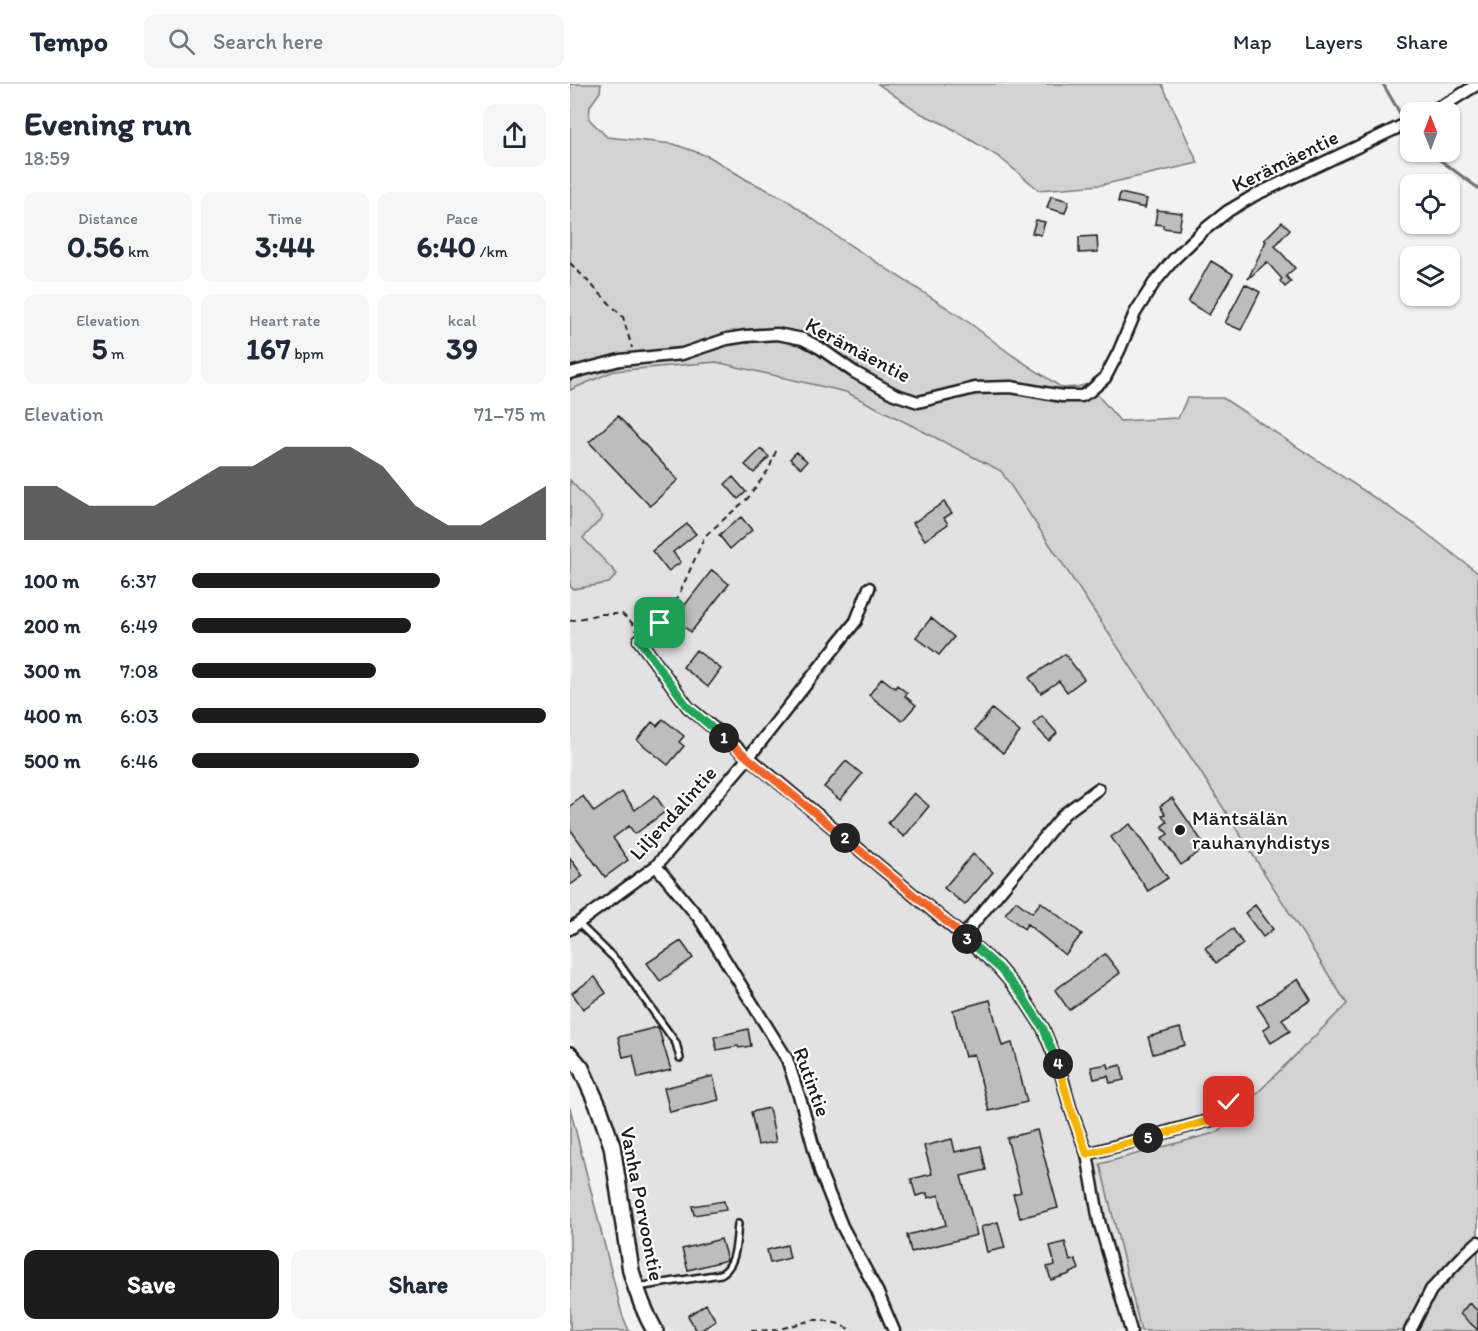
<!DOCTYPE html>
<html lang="en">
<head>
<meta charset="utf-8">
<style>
	:root { --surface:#fff; --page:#f6f6f7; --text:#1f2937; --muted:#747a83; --line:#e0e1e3; --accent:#1c1c1c }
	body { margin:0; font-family:Itim,sans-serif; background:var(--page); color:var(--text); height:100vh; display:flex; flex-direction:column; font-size:22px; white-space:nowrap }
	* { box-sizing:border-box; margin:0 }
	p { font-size:20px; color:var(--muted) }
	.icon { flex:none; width:33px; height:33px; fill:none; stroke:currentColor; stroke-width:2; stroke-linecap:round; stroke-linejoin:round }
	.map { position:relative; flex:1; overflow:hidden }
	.side { display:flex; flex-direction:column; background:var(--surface); width:570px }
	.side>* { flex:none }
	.needle { width:39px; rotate:359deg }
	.controls { position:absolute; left:830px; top:18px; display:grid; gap:12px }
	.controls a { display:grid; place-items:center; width:60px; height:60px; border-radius:12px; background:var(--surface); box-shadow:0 2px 4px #0004; font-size:30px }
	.pin { position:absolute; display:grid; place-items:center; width:51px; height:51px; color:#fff; margin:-26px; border-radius:12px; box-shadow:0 3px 9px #0006 }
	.km { position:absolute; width:30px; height:30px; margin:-15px; border-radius:50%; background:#222; color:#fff; font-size:16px; line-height:30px; text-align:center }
	.round { display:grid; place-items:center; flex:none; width:63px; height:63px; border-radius:12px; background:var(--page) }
	.summary { display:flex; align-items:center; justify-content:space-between; height:102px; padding:0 24px }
	h1 { font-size:33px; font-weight:700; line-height:45px }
	.stats { display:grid; grid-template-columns:repeat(3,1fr); gap:9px; height:102px; padding:6px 24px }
	.stats div { display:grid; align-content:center; border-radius:12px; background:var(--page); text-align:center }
	.stats b { font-size:30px; font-weight:700 }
	.stats small { font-size:16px; font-weight:400 }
	.stats p { font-size:16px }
	.chart { height:168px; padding:12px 24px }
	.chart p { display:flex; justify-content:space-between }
	.chart svg { width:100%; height:108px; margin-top:6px; fill:var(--accent); opacity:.7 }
	.action { display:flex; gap:12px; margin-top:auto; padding:12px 24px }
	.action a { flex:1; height:69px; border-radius:12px; background:var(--accent); color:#fff; font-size:24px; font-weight:700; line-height:69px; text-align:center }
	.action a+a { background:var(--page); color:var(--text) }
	ul { padding:0 24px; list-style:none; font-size:20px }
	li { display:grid; grid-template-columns:96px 72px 1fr; align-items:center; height:45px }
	li i { height:15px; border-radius:8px; background:var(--accent) }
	header { display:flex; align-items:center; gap:36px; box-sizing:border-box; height:84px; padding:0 30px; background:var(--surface); border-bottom:2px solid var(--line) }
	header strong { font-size:28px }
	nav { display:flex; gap:33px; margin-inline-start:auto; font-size:21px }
	.search { width:420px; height:54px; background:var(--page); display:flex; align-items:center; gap:15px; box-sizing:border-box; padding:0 21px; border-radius:12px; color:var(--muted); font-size:22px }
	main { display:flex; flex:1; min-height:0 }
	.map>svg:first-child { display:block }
	.built { fill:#e2e2e2 }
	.green { fill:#d2d2d2; stroke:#777; stroke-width:1.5 }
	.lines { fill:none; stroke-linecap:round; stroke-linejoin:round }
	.stream { stroke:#707070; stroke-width:3 }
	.building { fill:#bdbdbd; stroke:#1c1c1c; stroke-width:1.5 }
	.lane-casing { stroke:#1c1c1c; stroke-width:10 }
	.street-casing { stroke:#1c1c1c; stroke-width:15 }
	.secondary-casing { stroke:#1c1c1c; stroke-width:20 }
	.path { stroke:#1c1c1c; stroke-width:2; stroke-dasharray:6 4.5; stroke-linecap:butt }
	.lane { stroke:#fff; stroke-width:5 }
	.street { stroke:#fff; stroke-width:10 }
	.secondary { stroke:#fff; stroke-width:15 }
	.split-1-casing { stroke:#fff; stroke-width:12 }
	.split-2-casing { stroke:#fff; stroke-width:12 }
	.split-3-casing { stroke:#fff; stroke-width:12 }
	.split-4-casing { stroke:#fff; stroke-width:12 }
	.split-5-casing { stroke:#fff; stroke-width:12 }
	.split-6-casing { stroke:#fff; stroke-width:12 }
	.split-1 { stroke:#22a559; stroke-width:8 }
	.split-2 { stroke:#f0652b; stroke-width:8 }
	.split-3 { stroke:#f0652b; stroke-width:8 }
	.split-4 { stroke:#22a559; stroke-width:8 }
	.split-5 { stroke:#f5b400; stroke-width:8 }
	.split-6 { stroke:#f5b400; stroke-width:8 }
	.poi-dot { fill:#1c1c1c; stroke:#fff; stroke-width:2 }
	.labels { text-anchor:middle; stroke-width:4.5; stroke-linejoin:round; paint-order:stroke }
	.street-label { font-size:21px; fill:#1c1c1c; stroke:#fff }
	.poi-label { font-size:21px; fill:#1c1c1c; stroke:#fff; text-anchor:start }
</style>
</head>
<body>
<header>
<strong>Tempo</strong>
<div class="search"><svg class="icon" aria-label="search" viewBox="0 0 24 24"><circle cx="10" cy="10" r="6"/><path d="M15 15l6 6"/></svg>Search here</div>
<nav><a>Map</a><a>Layers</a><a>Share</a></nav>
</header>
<main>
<section class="side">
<div class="summary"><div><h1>Evening run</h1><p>18:59</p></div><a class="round"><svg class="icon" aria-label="share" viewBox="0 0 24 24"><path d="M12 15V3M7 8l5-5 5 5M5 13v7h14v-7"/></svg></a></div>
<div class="stats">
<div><p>Distance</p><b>0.56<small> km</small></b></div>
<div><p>Time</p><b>3:44</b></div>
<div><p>Pace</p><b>6:40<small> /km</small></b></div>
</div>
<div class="stats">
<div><p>Elevation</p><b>5<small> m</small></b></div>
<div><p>Heart rate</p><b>167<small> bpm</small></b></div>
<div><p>kcal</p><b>39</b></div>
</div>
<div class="chart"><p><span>Elevation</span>71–75 m</p>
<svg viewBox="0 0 160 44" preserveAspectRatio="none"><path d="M0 44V22L10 22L20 30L30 30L40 30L50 22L60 14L70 14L80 6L90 6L100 6L110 14L120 30L130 38L140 38L150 30L160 22V44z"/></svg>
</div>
<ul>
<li><b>100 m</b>6:37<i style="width:70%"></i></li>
<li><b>200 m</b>6:49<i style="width:62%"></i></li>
<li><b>300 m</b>7:08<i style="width:52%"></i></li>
<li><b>400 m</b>6:03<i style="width:100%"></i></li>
<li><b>500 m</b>6:46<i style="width:64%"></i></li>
</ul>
<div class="action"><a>Save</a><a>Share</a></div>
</section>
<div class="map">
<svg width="908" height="1247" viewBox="0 0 908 1247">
	<rect width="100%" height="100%" fill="#f2f2f2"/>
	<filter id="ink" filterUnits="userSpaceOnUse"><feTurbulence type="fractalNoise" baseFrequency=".0167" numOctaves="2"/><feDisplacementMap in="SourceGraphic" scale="12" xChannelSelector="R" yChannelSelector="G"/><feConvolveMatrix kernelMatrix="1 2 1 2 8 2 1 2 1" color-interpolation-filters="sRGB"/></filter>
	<g filter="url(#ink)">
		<path class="built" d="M146,278L276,308L431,387L628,684L777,920L648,1048L530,1080L571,1247H97L84,1225L64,1153L58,1089L36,1018L0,954V306L44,287Z"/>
		<path class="green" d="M0,0H31L30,8L20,22L19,35L37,53L104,60L140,73L177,96L214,114L269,154L393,234L442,271L492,304L507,303L518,300L550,337L608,334L617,314H653L846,441L908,489V1247H571L530,1080L648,1048L777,920L628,684L431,387L276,308L146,278L44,287L0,306Z
			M308,0H592L628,79L531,101L469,106L429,73L376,41L350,29Z
			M0,396L33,433L13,454L47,490L39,499L3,505L0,502Z
			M0,1024L52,1230L59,1247H0Z"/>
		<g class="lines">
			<path class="stream" d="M813,0L831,31
				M859,68L908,104"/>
		</g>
		<path class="building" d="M550,109L577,115L575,124L548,118Z
			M481,112L499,117L495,129L477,124Z
			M587,126L612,129L609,146L593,144V141L585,140Z
			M466,136L475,138L471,151L462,149Z
			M712,138L720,145L705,162L725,184L716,192L721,198L715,203L710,197L712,195L697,178L678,195L696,157L694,156Z
			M527,152L528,168L509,169V153Z
			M641,177L663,190L639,231L618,218Z
			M675,200L690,208L671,246L655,239Z
			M48,332L108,396L80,422L19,358Z
			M191,365L199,373L184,389L175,381Z
			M226,368L237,377L231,384L220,375Z
			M163,393L176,408L168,415L155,400Z
			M374,418L382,429L374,434L378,440L355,456L343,439Z
			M171,433L182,446L160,465L149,451Z
			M117,440L126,450L103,468L111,478L98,487L82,467Z
			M142,486L159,500L121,548L104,535Z
			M361,534L384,553L369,571L346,553Z
			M126,566L151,585L138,603L113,583Z
			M495,570L514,595L497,608L489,597L471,609L459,594Z
			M312,594L325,604L327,601L337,609L335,612L346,621L332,637L299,611Z
			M422,625L450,648L433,669L405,646Z
			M472,632L487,649L479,657L463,640Z
			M93,635L114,652L109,658L114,662L98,681L67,656L82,638L87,642Z
			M276,677L292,690L270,716L254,703Z
			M52,708L65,726L85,711L96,727L65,750L59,742L43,754L58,776L35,793L0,745V722L13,712L24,728Z
			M344,709L359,722L334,753L318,739Z
			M602,714L636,763L611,781L592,754L598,750L592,742L597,738L592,731L595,730L590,722Z
			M560,740L598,794L578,807L541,753Z
			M403,770L423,788L395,821L374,804Z
			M0,774L13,792L0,801Z
			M446,817L462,829L471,818L512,850L495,871L457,840L454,845L435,830Z
			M685,821L703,845L693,853L675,829Z
			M663,845L673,860L646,879L635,864Z
			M111,857L123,874L90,897L77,879Z
			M535,870L550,889L499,926L485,906Z
			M25,893L36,909L13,925L2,909Z
			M728,895L741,916L712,935L720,947L701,959L693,946L700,941L687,922Z
			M420,916L432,962L442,959L457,1018L419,1027L404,970L395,973L383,926Z
			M88,943L101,986L68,994L63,971L53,973L48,953Z
			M610,944L615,961L583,970L578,953Z
			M178,945L181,962L169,964L168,962L147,966L144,953Z
			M538,980L539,984L551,981L554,996L540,999L538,992L524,995L521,983Z
			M143,992L149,1016L100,1028L94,1004Z
			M199,1024L206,1058L188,1061L181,1028Z
			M467,1046L488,1124L450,1134L443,1110L451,1108L437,1054Z
			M382,1055L385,1068L411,1062L416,1086L391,1092L407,1151L341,1168L337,1151L376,1141L369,1111L358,1114L357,1109L346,1112L341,1095L362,1090L354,1062Z
			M154,1117L156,1126L124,1131L122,1122Z
			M428,1138L435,1164L417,1168L411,1143Z
			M151,1155L157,1176L118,1186L112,1165Z
			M495,1158L500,1177L505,1175L509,1185L497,1191L481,1196L477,1183L485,1181L480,1162Z
			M217,1161L220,1174L200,1179L197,1166Z
			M899,1219L908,1227V1246L890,1230Z
			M136,1220L146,1237L130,1247H127L118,1232Z"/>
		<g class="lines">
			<g class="lane-casing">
				<path id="lane" d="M8,839L48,878L106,959L110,974
					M67,1203L151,1190C167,1181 166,1157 168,1140"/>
			</g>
			<g class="street-casing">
				<path id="street" d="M859,28L881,17L908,0
					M0,289L50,276L112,270L157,255L176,252L207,250L233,255L250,264L284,288L324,310L348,318L405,304L441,303L492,312H512L520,307L535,294L549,267L565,229L584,199L604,175L634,146L658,127L685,111L840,38
					M69,556L118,623L393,852L427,882L451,910L473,944L490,986L500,1023L517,1070L529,1137L561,1247
					M86,782L129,834L217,975L232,1021L251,1090L272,1142L307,1207L324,1247
					M0,845L86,782L178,674L286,537L299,504
					M393,852L494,730L528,705
					M517,1070L645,1035L659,1018
					M840,1247L861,1206L895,1170L908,1158"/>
			</g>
			<g class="secondary-casing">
				<path id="secondary" d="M0,971L11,984L29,1024L42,1062L61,1187C67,1208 74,1228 85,1247"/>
			</g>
			<path class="path" d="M0,179L53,233L62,264
				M0,537L30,530H52L63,540L66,547
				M78,549L90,539L108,513L135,452L178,414L199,385L206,367
				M181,1247L206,1246L243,1236H253L269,1240L283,1247"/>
			<use href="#lane" class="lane"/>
			<use href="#street" class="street"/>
			<use href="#secondary" class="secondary"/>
		</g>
	</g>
	<g class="lines" filter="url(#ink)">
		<g class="split-1-casing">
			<path id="split-1" d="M90,539L69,556L118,623L154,654"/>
		</g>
		<g class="split-2-casing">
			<path id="split-2" d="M154,654L275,754"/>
		</g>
		<g class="split-3-casing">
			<path id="split-3" d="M275,754L397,855"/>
		</g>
		<g class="split-4-casing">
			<path id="split-4" d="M397,855L427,882L451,910L473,944L488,980"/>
		</g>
		<g class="split-5-casing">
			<path id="split-5" d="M488,980L500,1023L517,1070L578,1054"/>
		</g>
		<g class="split-6-casing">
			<path id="split-6" d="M578,1054L645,1035L659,1018"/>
		</g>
		<use href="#split-1" class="split-1"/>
		<use href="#split-2" class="split-2"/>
		<use href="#split-3" class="split-3"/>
		<use href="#split-4" class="split-4"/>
		<use href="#split-5" class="split-5"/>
		<use href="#split-6" class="split-6"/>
	</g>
	<circle class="poi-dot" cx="610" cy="746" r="6"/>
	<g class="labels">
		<g class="street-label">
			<text transform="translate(715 77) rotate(-26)" y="7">Kerämäentie</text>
			<text transform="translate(288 266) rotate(28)" y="7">Kerämäentie</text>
			<text transform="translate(103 729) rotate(-48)" y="7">Liljendalintie</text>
			<text transform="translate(242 998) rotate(70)" y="7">Rutintie</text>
			<text transform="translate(72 1120) rotate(79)" y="7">Vanha Porvoontie</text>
		</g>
		<g class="poi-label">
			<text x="622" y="741">Mäntsälän<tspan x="622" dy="24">rauhanyhdistys</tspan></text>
		</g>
	</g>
</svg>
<div class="controls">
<a><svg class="needle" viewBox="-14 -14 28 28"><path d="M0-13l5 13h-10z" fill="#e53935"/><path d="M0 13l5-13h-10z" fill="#747a83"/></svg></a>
<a><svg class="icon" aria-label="locate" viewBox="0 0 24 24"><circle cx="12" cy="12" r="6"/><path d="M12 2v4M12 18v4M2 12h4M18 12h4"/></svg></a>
<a><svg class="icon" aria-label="layers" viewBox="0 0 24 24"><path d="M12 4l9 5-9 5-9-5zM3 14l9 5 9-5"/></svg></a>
</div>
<div class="pin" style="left:90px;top:539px;background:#1e9e55"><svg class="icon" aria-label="arrive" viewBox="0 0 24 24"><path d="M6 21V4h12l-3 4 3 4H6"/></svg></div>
<div class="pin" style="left:659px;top:1018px;background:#d93025"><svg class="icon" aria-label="check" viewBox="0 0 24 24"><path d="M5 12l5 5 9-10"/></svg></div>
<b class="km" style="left:154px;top:654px">1</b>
<b class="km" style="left:275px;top:754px">2</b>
<b class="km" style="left:397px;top:855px">3</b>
<b class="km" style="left:488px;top:980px">4</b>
<b class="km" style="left:578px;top:1054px">5</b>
</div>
</main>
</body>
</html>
